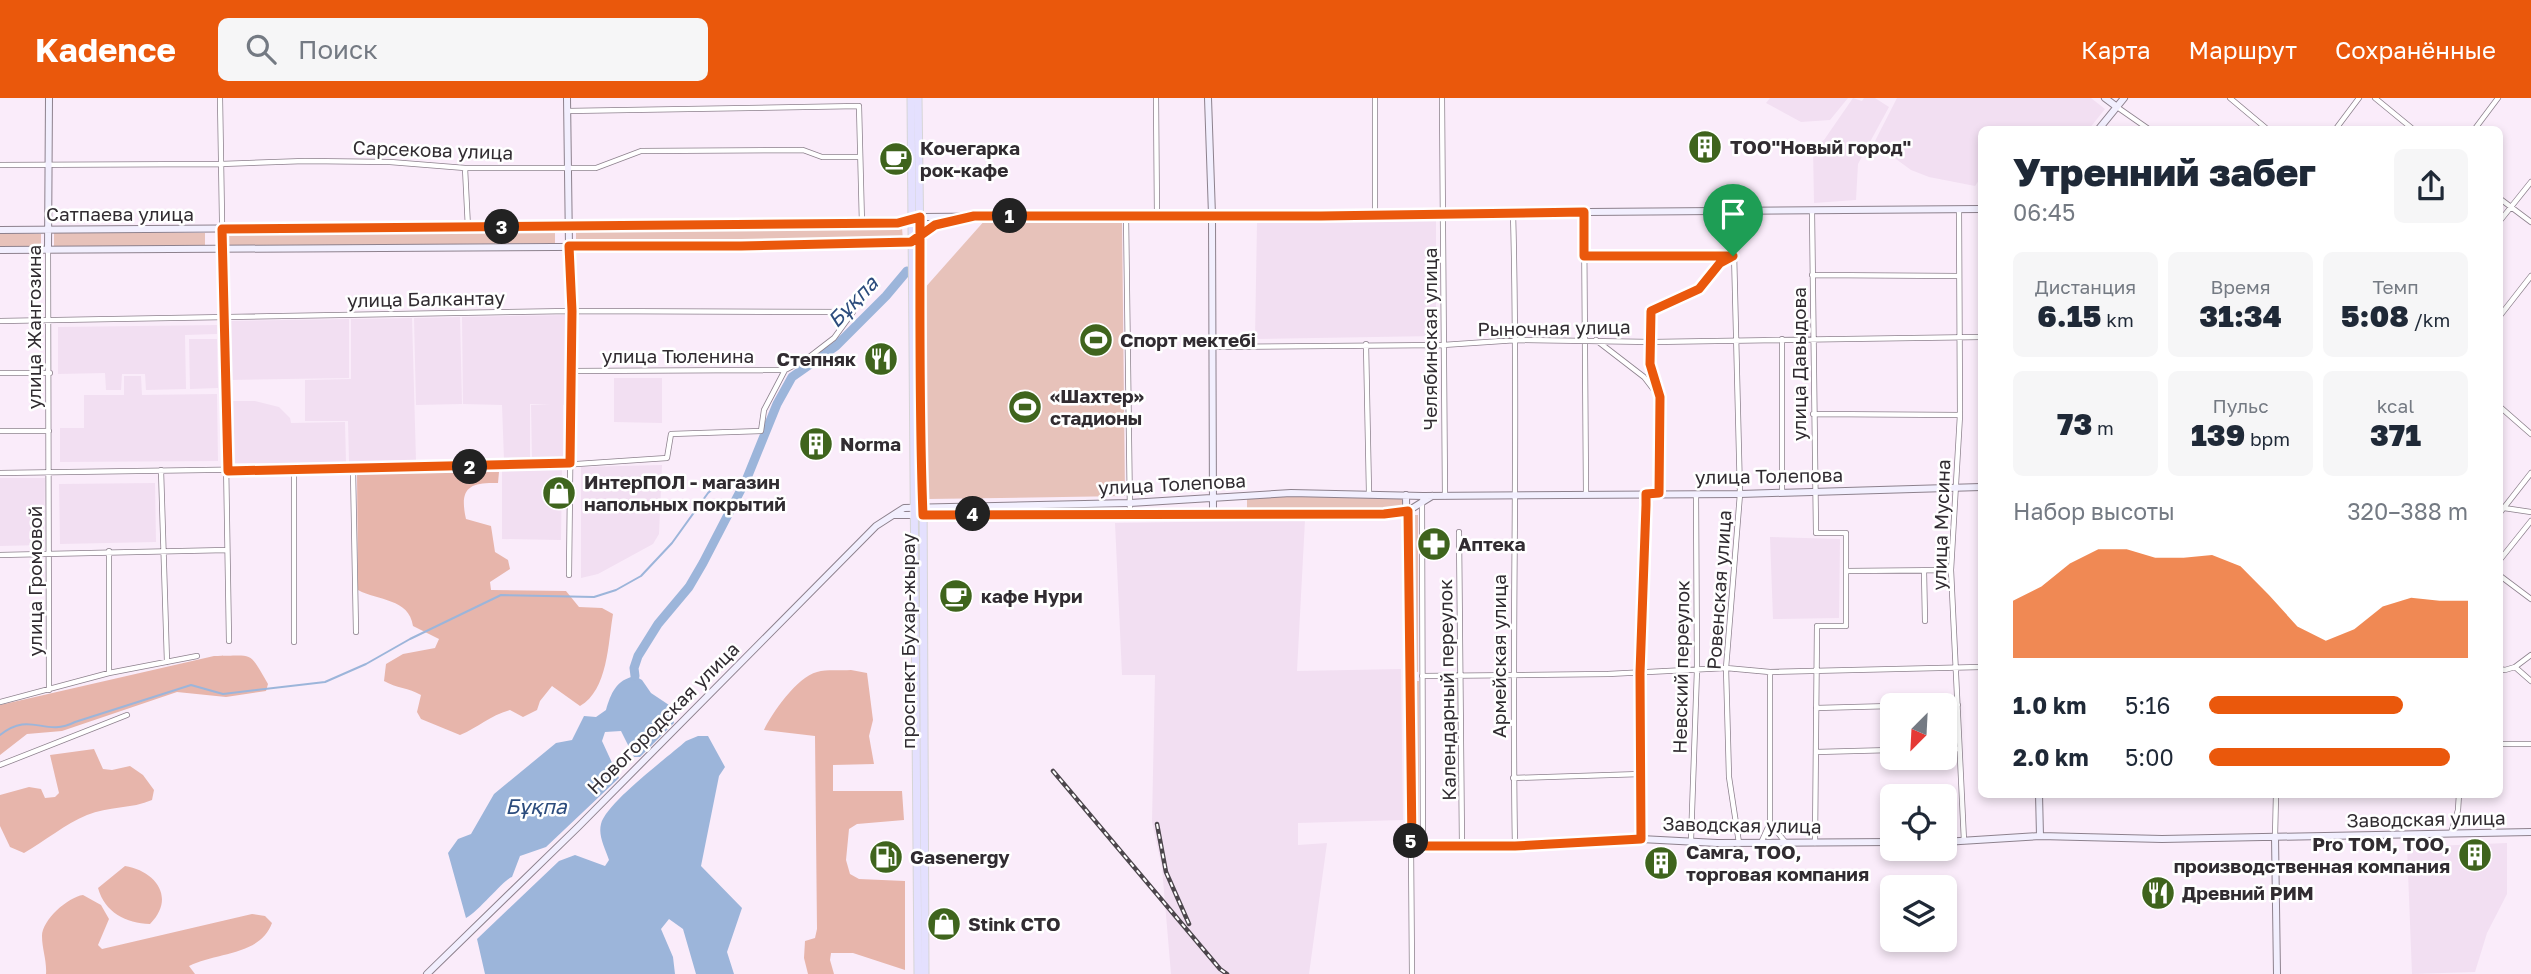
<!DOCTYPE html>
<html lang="ru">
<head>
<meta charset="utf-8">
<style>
	:root { --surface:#fff; --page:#f6f6f7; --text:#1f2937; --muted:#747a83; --accent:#ea580c }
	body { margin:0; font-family:"Golos Text",sans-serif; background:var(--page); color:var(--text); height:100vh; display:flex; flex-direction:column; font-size:26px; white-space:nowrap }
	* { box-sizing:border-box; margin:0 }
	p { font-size:23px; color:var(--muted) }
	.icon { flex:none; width:38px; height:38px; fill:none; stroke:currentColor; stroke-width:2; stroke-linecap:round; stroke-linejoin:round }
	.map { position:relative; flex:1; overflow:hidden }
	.details { position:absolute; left:1978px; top:28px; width:525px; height:672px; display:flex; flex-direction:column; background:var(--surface); border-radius:10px; box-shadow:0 4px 10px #0003 }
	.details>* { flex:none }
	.needle { width:46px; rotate:204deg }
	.tools { position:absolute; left:1880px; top:595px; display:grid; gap:14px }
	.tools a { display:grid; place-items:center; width:77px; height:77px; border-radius:10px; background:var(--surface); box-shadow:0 4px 10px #0003; font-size:35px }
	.pin { position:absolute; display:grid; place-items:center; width:60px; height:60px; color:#fff; margin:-72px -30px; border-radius:50% 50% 50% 0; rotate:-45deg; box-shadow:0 0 7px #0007 }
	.pin .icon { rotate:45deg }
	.km { position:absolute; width:35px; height:35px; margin:-18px; border-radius:50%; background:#222; color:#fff; font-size:19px; line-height:35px; text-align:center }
	.round { display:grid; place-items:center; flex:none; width:74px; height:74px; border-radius:10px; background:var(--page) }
	.head { display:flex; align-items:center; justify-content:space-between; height:119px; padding:0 35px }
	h1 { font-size:38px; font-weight:800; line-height:52px }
	.stats { display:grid; grid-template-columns:repeat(3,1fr); gap:10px; height:119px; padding:7px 35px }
	.stats div { display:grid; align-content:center; border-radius:10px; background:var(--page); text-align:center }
	.stats b { font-size:30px; font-weight:800 }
	.stats small { font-size:19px; font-weight:400 }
	.stats p { font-size:19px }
	.chart { height:196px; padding:14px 35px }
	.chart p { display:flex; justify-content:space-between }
	.chart svg { width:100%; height:126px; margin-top:7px; fill:var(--accent); opacity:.7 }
	ul { padding:0 35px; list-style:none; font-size:23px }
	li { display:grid; grid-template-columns:112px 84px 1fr; align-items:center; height:52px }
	li i { height:18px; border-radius:9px; background:var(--accent) }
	header { display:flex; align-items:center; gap:42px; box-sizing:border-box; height:98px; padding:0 35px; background:var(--accent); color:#fff }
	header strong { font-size:33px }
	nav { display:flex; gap:38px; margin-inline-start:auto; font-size:24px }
	.search { width:490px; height:63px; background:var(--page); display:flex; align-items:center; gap:18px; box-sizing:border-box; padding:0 24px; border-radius:10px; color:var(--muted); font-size:26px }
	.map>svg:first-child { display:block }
	.built { fill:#f2dff2 }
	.green { fill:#e7c2ba }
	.forest { fill:#e7b5ab }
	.water { fill:#9cb5da }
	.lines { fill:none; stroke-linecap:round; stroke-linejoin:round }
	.stream { stroke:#9cb5da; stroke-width:2 }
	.river { stroke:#9cb5da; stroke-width:9 }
	.street-casing { stroke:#8d818d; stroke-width:6 }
	.secondary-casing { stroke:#8d818d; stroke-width:8 }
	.primary-casing { stroke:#d6d5d6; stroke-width:9 }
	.street { stroke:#fff; stroke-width:4.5 }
	.secondary { stroke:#f2effe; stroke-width:6 }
	.primary { stroke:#e4e0fe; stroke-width:7 }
	.rail-casing { stroke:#4c464c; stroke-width:4.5 }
	.rail { stroke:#fff; stroke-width:2; stroke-dasharray:5; stroke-linecap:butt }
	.route-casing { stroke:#fff; stroke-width:14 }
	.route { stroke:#ea580c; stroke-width:9 }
	.labels { text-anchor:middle; stroke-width:5; stroke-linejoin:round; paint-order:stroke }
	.poi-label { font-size:19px; font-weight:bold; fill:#312c31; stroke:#fff; text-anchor:start }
	.street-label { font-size:19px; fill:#312c31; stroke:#fff }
	.water-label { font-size:21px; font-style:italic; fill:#2c4c7d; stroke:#fff }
</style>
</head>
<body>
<header>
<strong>Kadence</strong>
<div class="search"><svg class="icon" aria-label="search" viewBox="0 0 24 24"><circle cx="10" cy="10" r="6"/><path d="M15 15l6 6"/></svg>Поиск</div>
<nav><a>Карта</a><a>Маршрут</a><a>Сохранённые</a></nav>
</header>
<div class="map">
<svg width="2531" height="876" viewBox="0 0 2531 876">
	<rect width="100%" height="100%" fill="#faecfa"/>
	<path class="built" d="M1770,0H1848L1830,22L1801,24L1766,5Z
		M1853,0L1862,3L1864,0H1875L1889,9L1858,66L1856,102L1814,105L1813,49L1824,42Z
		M1897,0H2091L2105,11L2089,31L1981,32V79L1975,88L1929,79L1911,72L1874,45Z
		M1436,122V238L1255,241L1257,125Z
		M565,217L567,306L563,307L564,361H532L531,307H551L530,306V361L504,362L502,307L463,306L462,219Z
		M460,219L462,306L416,307L414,220Z
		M412,220L416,363L349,364L348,323H305V282L351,281V221Z
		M349,221V280L231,282L230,223Z
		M217,227V236L185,237L186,291L146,292L145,276H122L121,292H106L105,275L58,276V229Z
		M189,241H217L218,290L190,291Z
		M124,278H141L142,297L217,296L218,363L60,364V330H84V297H124Z
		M614,280H662V325L614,324Z
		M233,303H255L279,309L290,320L291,325L345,324L346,365H235Z
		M662,367L659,436L653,446L598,476L581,480V369Z
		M502,372H562L561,442L502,441Z
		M0,380H45L44,447L0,448Z
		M155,385L156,444L60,446L59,386Z
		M1305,422L1297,573L1401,571L1403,722L1298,725V747L1327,745L1309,876H1171L1162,770L1152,724L1155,577H1122L1115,425Z
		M1770,439L1840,441L1839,520L1773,521Z
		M2507,745V796L2487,835L2475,874L2412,876L2407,749Z"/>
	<path class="green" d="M1122,120L1125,398L928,401L923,192L986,121Z
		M902,130L903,142L576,145V133Z
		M555,133V145L228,148V136Z
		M54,134L205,135V149L54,148Z
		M0,135L41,136V148H0Z
		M1288,398L1402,399L1403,410L1247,412V401Z
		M1414,417H1418V574H1414Z
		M1414,583H1419V732H1414Z"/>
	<path class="forest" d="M499,374L498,385C469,384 459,390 466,421L491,428L495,454L508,462L510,471L490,484L491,492L566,493L579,509L602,510L613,516C608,545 608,592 580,608L552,588L540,603L537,612L523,619L510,612C489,618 479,629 460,637L421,621L417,614L421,597C409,590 396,590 384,583L386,566L403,556L435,550L439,541L413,528C409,500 378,503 358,492L357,375Z
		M214,558C255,558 248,552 268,586L266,593L226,599L177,594L62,633L27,636L0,657V607Z
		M851,572L867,575L873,622L869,638L874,666L833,667V693H902L904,722L857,726L849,731L846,762L850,776L859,781L905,783V872L853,855H831L830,862L834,876H808L804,860L805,843L815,840L817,831L815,638L764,632C772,615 797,579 817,574C827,571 841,573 851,572Z
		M94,651L103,671L112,672L130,668L143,677L154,692L152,702C132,711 108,708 87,717C65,726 45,743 24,755L10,749L0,728V697L29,689L41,691L45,700L55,699L59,695L50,657Z
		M125,768C156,773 176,800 150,826C126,825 105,815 98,790Z
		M83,797L101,807L109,821L98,847L102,851L252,816L265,818L272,825C260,858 216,854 189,868L195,876H46C47,863 42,851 42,838C42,822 68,799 83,797Z"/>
	<path class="water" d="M635,578L642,582L651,595L669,607L674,625L640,659H634L621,633L605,634L602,643L619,680L546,749L520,758L512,779C504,781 480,812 466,820L448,755L458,741L471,736L494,696L556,645L572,642L584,618L596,619L606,612C611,595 616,582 635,578Z
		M698,638H708L725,669L719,678L701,768L742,810L727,854L734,876H696L683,831L669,821L661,831L673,859L675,876H485L477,841L559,763L575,757L605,768L609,762C605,750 598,738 601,726C606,705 668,659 686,643Z"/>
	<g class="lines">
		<path class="stream" d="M0,637C31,612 44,640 75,624L191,587L223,596L325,584L366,566L410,541L501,497L594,499L616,492L641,478L672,445L708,395L716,388L744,384"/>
		<path class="river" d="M635,578L634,570L638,558L658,526L689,489L703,465L747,380L777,306L792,279L836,248L886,198L907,173"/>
		<g class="street-casing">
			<path id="street" d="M220,0L229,543
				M1156,0L1157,118
				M1375,0V117
				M1442,0L1445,398
				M2230,0L2267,31
				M2375,0L2414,32
				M2117,9L2150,32
				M567,13L859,8L862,126
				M2335,32L2359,0
				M2474,32L2498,0
				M0,67L221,66L305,63L390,64L465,70H596L641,53L803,52L822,59H859
				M465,70L468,130
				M2499,100L2531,124
				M1959,112L1960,317L1951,472L1964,743
				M1812,113L1816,435H1846V528H1817L1815,745
				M1584,114L1586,396
				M1733,114L1740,396L1726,570L1729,679L1739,745
				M1513,115C1519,326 1511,537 1515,748
				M1126,117L1130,415
				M2499,124L2531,84
				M569,148L572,213L569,477
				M48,152L49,592
				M1584,158H1733L1720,165L1699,191L1651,213L1650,266L1659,299V395
				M1812,177L1958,178
				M2499,219L2531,178
				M0,223L572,213L852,214
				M1596,242L1644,279L1657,296
				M1366,246L1369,395
				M1212,249L1443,247L1517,242L1652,244L1981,239
				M572,273L785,272
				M0,275H50
				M2499,308L2531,336
				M1813,316L1960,317
				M0,333H49
				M161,372L167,564
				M294,372V544
				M353,372L356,534
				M0,375L562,367L667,360L671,336L761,333L764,312L785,272L808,260L834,240L853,214
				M1782,393V241
				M1422,403L1423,748
				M2504,410L2531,414
				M2499,416L2531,375
				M1459,434L1462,748
				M109,453V575
				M0,457L227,452
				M2499,463L2531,423
				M1847,473L1951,472
				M1924,473L1925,523
				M2499,477L2531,501
				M2515,569L2531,557
				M2499,571L2505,572L2515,569L2531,583
				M1770,574V725L1786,745
				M1422,578L1608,576L1726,570L1770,574L1981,569
				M0,604L109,575L197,558
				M1944,607H1958
				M1816,610L1892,608
				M2499,646H2531
				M1944,651H1959
				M1816,654L1892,652
				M0,667L127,617
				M1513,680L1641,676
				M2451,735L2458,712L2459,696
				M2275,739L2276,696
				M1641,741V575L1646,396
				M1691,742L1697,572L1696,397
				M1761,745L1770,725
				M1411,748L1412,876"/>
		</g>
		<g class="secondary-casing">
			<path id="secondary" d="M567,0L569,148
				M1208,0L1212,117L1213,415
				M2105,0L2117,9
				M2098,32L2124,0
				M0,132L829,126L898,125L920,119L1981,111
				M0,152L741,148L904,144L920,140L930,130L953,122
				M48,152L49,0
				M1406,397L1411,748H1515L1641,741L1717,745L1892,744
				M894,417L1384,416L1408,413L1432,398
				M2039,696L2040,738
				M2275,739L2277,876
				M1944,744L2040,738L2162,741L2531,734
				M427,876L579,728L876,428L904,410L1130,405L1291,395L1423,398L1740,396L1981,389"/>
		</g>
		<g class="primary-casing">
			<path id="primary" d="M911,0L918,876
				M918,0L923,379L925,876"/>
		</g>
		<use href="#street" class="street"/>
		<use href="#secondary" class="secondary"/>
		<use href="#primary" class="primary"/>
		<g class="rail-casing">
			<path id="rail" d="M1053,673L1220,871L1227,876
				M1157,726L1166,774L1189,826"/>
		</g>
		<use href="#rail" class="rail"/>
	</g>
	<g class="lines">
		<g class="route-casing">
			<path id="route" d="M1733,158H1584V114L1321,118H974L935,127L911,144L741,148H569L572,213L570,365L228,373L222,131L898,125L920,119C920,218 919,318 923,417L1384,416L1408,413L1412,748H1515L1641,741L1640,575L1646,407V396L1659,395L1660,299L1650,266L1651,213L1699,191L1720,165L1733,158"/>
		</g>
		<use href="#route" class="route"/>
	</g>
	<defs>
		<g id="building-disc" transform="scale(1.75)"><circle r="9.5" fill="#3f641d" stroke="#fff"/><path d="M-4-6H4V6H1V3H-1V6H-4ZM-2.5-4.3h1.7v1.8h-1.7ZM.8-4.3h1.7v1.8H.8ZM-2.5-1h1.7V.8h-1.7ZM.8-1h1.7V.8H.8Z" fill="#fff"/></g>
		<g id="cafe-disc" transform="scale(1.75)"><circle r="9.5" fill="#3f641d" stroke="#fff"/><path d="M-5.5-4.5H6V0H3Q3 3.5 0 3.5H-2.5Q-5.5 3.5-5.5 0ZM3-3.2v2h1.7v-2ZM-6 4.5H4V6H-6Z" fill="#fff"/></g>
		<g id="stadium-disc" transform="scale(1.75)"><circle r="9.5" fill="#3f641d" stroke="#fff"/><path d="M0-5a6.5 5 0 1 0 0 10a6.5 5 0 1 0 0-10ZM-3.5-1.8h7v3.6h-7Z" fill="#fff"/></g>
		<g id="restaurant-disc" transform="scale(1.75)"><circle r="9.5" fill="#3f641d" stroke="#fff"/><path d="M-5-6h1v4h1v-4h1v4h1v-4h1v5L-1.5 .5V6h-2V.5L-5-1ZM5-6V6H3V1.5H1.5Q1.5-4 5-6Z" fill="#fff"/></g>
		<g id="shop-disc" transform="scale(1.75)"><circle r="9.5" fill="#3f641d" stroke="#fff"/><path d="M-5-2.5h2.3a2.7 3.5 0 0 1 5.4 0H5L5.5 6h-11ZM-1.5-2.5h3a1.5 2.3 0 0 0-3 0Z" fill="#fff"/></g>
		<g id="pharmacy-disc" transform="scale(1.75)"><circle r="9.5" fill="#3f641d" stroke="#fff"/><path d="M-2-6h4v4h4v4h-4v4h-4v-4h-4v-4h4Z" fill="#fff"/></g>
		<g id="fuel-disc" transform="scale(1.75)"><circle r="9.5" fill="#3f641d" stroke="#fff"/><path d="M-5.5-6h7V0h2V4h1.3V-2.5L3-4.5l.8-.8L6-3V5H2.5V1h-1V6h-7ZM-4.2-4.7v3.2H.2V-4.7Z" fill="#fff"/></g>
	</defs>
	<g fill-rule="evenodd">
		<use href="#building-disc" x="1705" y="49"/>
		<use href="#cafe-disc" x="896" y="61"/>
		<use href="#stadium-disc" x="1096" y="242"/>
		<use href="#restaurant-disc" x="881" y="261"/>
		<use href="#stadium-disc" x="1025" y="309"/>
		<use href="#building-disc" x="816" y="346"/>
		<use href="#shop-disc" x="559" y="395"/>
		<use href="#pharmacy-disc" x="1434" y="446"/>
		<use href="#cafe-disc" x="956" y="498"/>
		<use href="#building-disc" x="2475" y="757"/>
		<use href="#fuel-disc" x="886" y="759"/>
		<use href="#building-disc" x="1661" y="765"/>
		<use href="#restaurant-disc" x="2158" y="795"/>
		<use href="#shop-disc" x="944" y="826"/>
	</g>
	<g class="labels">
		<g class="poi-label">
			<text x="1730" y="56">ТОО"Новый город"</text>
			<text x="920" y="57">Кочегарка<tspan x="920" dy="22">рок-кафе</tspan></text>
			<text x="1120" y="249">Спорт мектебі</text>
			<text x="856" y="268" text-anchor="end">Степняк</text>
			<text x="1050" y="305">«Шахтер»<tspan x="1050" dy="22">стадионы</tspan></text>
			<text x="840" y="353">Norma</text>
			<text x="584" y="391">ИнтерПОЛ - магазин<tspan x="584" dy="22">напольных покрытий</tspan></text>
			<text x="1458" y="453">Аптека</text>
			<text x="981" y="505">кафе Нури</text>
			<text x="2450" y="753" text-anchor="end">Pro TOM, ТОО,<tspan x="2450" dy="22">производственная компания</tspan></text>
			<text x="1686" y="761">Самга, ТОО,<tspan x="1686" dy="22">торговая компания</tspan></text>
			<text x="910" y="766">Gasenergy</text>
			<text x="2182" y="802">Древний РИМ</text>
			<text x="968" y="833">Stink СТО</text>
		</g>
		<g class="street-label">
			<text transform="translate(433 52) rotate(2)" y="7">Сарсекова улица</text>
			<text x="120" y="123">Сатпаева улица</text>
			<text transform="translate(426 201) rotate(-1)" y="7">улица Балкантау</text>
			<text transform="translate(34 229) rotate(-90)" y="7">улица Жангозина</text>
			<text transform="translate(1554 230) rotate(-1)" y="7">Рыночная улица</text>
			<text transform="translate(1430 241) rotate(-90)" y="7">Челябинская улица</text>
			<text x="678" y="265">улица Тюленина</text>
			<text transform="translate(1799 266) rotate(-90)" y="7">улица Давыдова</text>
			<text transform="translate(1769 378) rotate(-1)" y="7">улица Толепова</text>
			<text transform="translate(1172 386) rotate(-3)" y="7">улица Толепова</text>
			<text transform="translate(1941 427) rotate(-88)" y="7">улица Мусина</text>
			<text transform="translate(35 483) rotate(-90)" y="7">улица Громовой</text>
			<text transform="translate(1719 492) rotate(-86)" y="7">Ровенская улица</text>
			<text transform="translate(908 543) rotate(-90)" y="7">проспект Бухар-жырау</text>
			<text transform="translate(1499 558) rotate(-90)" y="7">Армейская улица</text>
			<text transform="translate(1681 569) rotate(-89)" y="7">Невский переулок</text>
			<text transform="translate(1447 592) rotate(-91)" y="7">Календарный переулок</text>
			<text transform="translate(663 620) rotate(-45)" y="7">Новогородская улица</text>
			<text transform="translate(2426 721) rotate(-1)" y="7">Заводская улица</text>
			<text transform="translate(1742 727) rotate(1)" y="7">Заводская улица</text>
		</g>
		<g class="water-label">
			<text transform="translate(853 204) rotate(-46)" y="7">Бұқпа</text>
			<text x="536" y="716">Бұқпа</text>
		</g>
	</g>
</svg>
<div class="tools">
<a><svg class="needle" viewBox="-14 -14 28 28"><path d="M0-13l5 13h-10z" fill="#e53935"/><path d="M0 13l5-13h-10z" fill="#747a83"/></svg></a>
<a><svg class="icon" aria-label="locate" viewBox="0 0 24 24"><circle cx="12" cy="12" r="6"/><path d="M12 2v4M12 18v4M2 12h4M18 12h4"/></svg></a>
<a><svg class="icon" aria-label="layers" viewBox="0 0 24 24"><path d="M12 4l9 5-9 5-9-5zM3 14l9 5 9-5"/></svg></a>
</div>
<div class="pin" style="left:1733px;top:158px;background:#1e9e55"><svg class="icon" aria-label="arrive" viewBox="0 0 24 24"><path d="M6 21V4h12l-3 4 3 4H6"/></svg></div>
<b class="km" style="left:1010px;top:118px">1</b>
<b class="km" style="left:470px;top:369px">2</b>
<b class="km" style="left:502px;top:129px">3</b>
<b class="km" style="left:973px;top:416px">4</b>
<b class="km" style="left:1411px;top:743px">5</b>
<section class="details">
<div class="head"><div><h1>Утренний забег</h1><p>06:45</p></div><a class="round"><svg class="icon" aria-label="share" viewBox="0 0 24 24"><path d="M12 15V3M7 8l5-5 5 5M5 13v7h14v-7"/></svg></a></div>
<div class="stats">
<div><p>Дистанция</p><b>6.15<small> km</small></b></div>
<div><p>Время</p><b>31:34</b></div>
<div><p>Темп</p><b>5:08<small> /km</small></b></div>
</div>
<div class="stats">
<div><b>73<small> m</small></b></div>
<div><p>Пульс</p><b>139<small> bpm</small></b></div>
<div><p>kcal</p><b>371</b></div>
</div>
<div class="chart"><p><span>Набор высоты</span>320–388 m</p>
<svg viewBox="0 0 160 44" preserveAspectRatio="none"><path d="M0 44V24L10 19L20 11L30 6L40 6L50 9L60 9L70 8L80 12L90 22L100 33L110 38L120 34L130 26L140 23L150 24L160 24V44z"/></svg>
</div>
<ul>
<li><b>1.0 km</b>5:16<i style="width:75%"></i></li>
<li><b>2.0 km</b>5:00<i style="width:93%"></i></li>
</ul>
</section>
</div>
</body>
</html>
